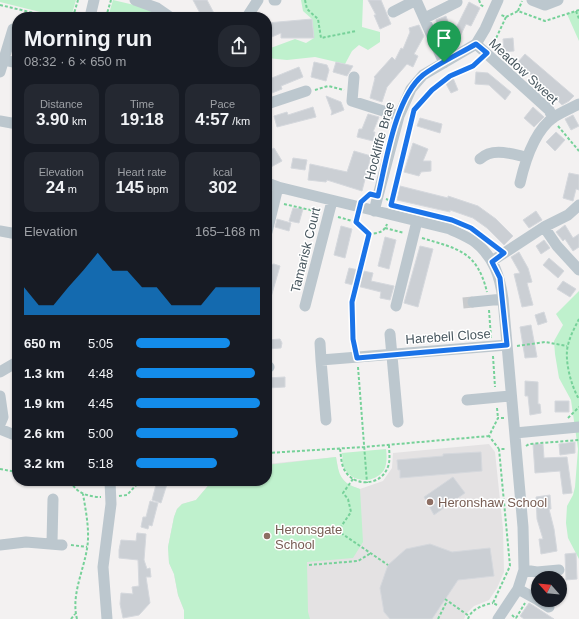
<!DOCTYPE html>
<html lang="en">
<head>
<meta charset="utf-8">
<style>
	:root { --surface:#171b24; --page:#242831; --text:#f1f3f6; --muted:#9ea1a6; --accent:#138ceb }
	body { margin:0; font-family:Arial,sans-serif; background:var(--page); color:var(--text); height:100vh; display:flex; flex-direction:column; font-size:15px; white-space:nowrap }
	* { box-sizing:border-box; margin:0 }
	p { font-size:13px; color:var(--muted) }
	.icon { flex:none; width:22px; height:22px; fill:none; stroke:currentColor; stroke-width:2; stroke-linecap:round; stroke-linejoin:round }
	.map { position:relative; flex:1; overflow:hidden }
	.drawer { position:absolute; left:12px; top:12px; width:260px; height:474px; display:flex; flex-direction:column; background:var(--surface); border-radius:16px; box-shadow:0 1px 3px #0004 }
	.drawer>* { flex:none }
	.needle { width:26px; rotate:297deg }
	.controls { position:absolute; left:531px; top:571px; display:grid; gap:8px }
	.controls a { display:grid; place-items:center; width:36px; height:36px; border-radius:50%; background:var(--surface); box-shadow:0 1px 3px #0004; font-size:20px }
	.pin { position:absolute; display:grid; place-items:center; width:34px; height:34px; color:#fff; margin:-41px -17px; border-radius:50% 50% 50% 0; rotate:-45deg; box-shadow:0 0 4px #0007 }
	.pin .icon { rotate:45deg }
	.round { display:grid; place-items:center; flex:none; width:42px; height:42px; border-radius:16px; background:var(--page) }
	.overview { display:flex; align-items:center; justify-content:space-between; height:68px; padding:0 12px }
	h1 { font-size:22px; font-weight:700; line-height:30px }
	.stats { display:grid; grid-template-columns:repeat(3,1fr); gap:6px; height:68px; padding:4px 12px }
	.stats div { display:grid; align-content:center; border-radius:10px; background:var(--page); text-align:center }
	.stats b { font-size:17px; font-weight:700 }
	.stats small { font-size:11px; font-weight:400 }
	.stats p { font-size:11px }
	.chart { height:112px; padding:8px 12px }
	.chart p { display:flex; justify-content:space-between }
	.chart svg { width:100%; height:72px; margin-top:4px; fill:var(--accent); opacity:.7 }
	ul { padding:0 12px; list-style:none; font-size:13px }
	li { display:grid; grid-template-columns:64px 48px 1fr; align-items:center; height:30px }
	li i { height:10px; border-radius:5px; background:var(--accent) }
	.map>svg:first-child { display:block }
	.education { fill:#e4e2e3 }
	.green { fill:#bff1cd }
	.building { fill:#cbcfd4; stroke:#d5d8dd }
	.lines { fill:none; stroke-linecap:round; stroke-linejoin:round }
	.minor-tunnel { stroke:#c8cacc; stroke-width:11; stroke-dasharray:11 5.5; stroke-linecap:butt }
	.path { stroke:#76d199; stroke-width:2; stroke-dasharray:3 2; stroke-linecap:butt }
	.minor { stroke:#bcc7ce; stroke-width:11 }
	.route-casing { stroke:#fff; stroke-width:8 }
	.route { stroke:#1a73e8; stroke-width:5 }
	.education-dot { fill:#8d6e63; stroke:#fff; stroke-width:1.5 }
	.labels { text-anchor:middle; stroke-width:3; stroke-linejoin:round; paint-order:stroke }
	.street-label { font-size:13px; fill:#48575f; stroke:#fff }
	.education-label { font-size:13px; fill:#785e54; stroke:#fff; text-anchor:start }
</style>
</head>
<body>
<div class="map">
<svg width="579" height="619" viewBox="0 0 579 619">
	<rect width="100%" height="100%" fill="#f3f1f1"/>
	<path class="education" d="M489,444L495,452L503,529L504,572L497,588L489,600L474,606L466,614L464,619H184V610L178,595L174,574L169,563L168,547L174,517L177,509L182,504L196,500L212,481H267V464L336,457L339,474L347,484L360,489L383,481L392,468L393,453Z"/>
	<path class="green" d="M0,0H76L71,17H60L0,2Z
		M113,0L147,8L164,17H108Z
		M301,0H363L362,27L380,32V42L368,50L359,45L352,51L345,64L315,57L287,60L267,58L268,49L295,39L306,43L314,38L312,19L303,11Z
		M579,10V41L567,14Z
		M579,291V559L568,538L566,523L567,506L573,495L575,487L578,449L571,400L559,378L555,354L554,341L563,325L556,314Z
		M386,449C387,455 387,465 384,470C374,485 349,483 343,465C342,462 343,457 342,453Z
		M336,457C339,476 341,483 360,489L363,542L353,558L307,562L308,612L310,619H184V610L178,595L174,574L169,563L168,547L174,517L177,509L182,504L196,500L212,481H267V465Z"/>
	<path class="building" d="M193,0H207L216,17H202Z
		M368,0H381L391,24L380,29L374,15H376Z
		M469,2L480,8L471,26L466,24L458,41L451,38Z
		M446,16L452,35L438,29L436,20Z
		M312,19L314,38H281V33L267,39V23Z
		M419,25L424,36L414,54L418,56L413,67L407,64L387,87L382,102L370,98L375,78L374,77L392,57L395,60L401,48L403,49L410,32L409,28Z
		M513,38L514,51L504,52L503,39Z
		M525,54L574,96L569,101L562,105L518,62Z
		M314,62L327,65L329,70L326,81L311,77Z
		M336,62L353,66L347,76L333,72Z
		M299,67L303,77L281,86L282,89L267,95V80Z
		M476,72L488,73L511,92L505,100L489,85L475,84Z
		M453,78L458,90L451,93L445,82Z
		M326,96L341,102L344,110L331,115L332,112Z
		M313,107L316,117L277,127L274,116L287,112L288,115Z
		M533,107L544,117L534,127L524,118Z
		M368,114L379,117L373,132H375L373,141L357,137L359,129H362Z
		M573,115L579,126L571,130L565,119Z
		M420,118L442,124L440,133L417,126Z
		M556,132L565,140L555,151L546,142Z
		M413,143L428,149L423,161H431V171L421,172L419,176L404,172Z
		M274,148L282,161L271,167L267,160V152Z
		M354,151L371,156L362,191L327,180L326,182L308,180L310,164L347,172Z
		M293,158L307,160L305,170L291,168Z
		M569,173L579,175V190L576,189L573,201L563,198Z
		M400,186L448,198V196L478,206L496,219L513,236L504,245L487,228L473,218L450,210V212L397,200Z
		M293,208L303,209L299,223L289,221Z
		M536,211L542,220L529,228L523,220Z
		M277,219L291,223L289,231L275,227Z
		M565,225L573,238L579,234V247L573,251L565,239L563,241L556,232Z
		M341,226L352,229L345,258L334,255Z
		M385,237L396,240L389,269L378,266Z
		M544,240L550,248L541,254L536,246Z
		M420,246L433,249L418,307L404,303Z
		M519,252L528,268L532,282L527,283L533,305L522,307L514,274L520,273L511,257Z
		M549,258L564,271L558,278L543,265Z
		M274,264L280,266L269,304L267,303V276L270,265Z
		M349,268L373,273L371,281L394,286L390,300L380,298L381,292L345,283Z
		M563,281L576,289L570,297L557,289Z
		M544,312L547,322L538,325L535,315Z
		M531,325L537,357L525,358L520,327Z
		M280,339L282,343L281,348L267,349V340Z
		M285,377V387L267,388V378Z
		M525,381L538,382V404H540L541,413L530,415L528,396H525Z
		M555,401H569V412H555Z
		M575,442V453L560,455L559,444Z
		M533,444H543L544,458L567,457L572,493L563,494L560,471L535,473Z
		M481,452L482,471L400,478V470H398L397,460L443,456V454Z
		M453,477L465,493L434,515L424,497Z
		M157,481H168L161,503L152,500Z
		M550,495L551,509H549L554,529L557,551L541,554L539,539H543L537,519L536,497Z
		M150,501L158,503L152,526L149,525L148,529L141,527L143,517H146Z
		M137,533L146,534L144,560L147,569L150,568L151,577H146L150,603L139,615L123,618L120,604L121,593L133,594L132,587L139,586L138,560L119,558V550L121,540L136,541Z
		M430,544L452,552L490,548L494,576L458,580L432,619H390L384,612L380,588L388,565L406,549Z
		M576,553L577,579L566,580L565,554Z
		M529,603L534,606L554,619H524L520,616Z"/>
	<g class="lines">
		<path class="minor-tunnel" d="M463,303L473,302"/>
		<path class="path" d="M305,0L307,9L318,19L321,38L356,31
			M479,0L481,5L484,7
			M0,5L51,17
			M518,11L522,1
			M576,11L579,19
			M73,17L78,0
			M106,17L111,0
			M506,17L518,11L545,21L579,10
			M492,47L506,17L501,15
			M315,90L328,86L344,90
			M558,126L579,151
			M386,199L392,201L391,204
			M392,201L415,110L432,90L450,76L473,66L480,60
			M284,204L319,212
			M338,217L356,222L358,216
			M357,223L369,234
			M385,228L404,233
			M422,238C458,249 477,251 487,292
			M15,243L13,258L17,277
			M489,310L491,338
			M579,319C575,327 570,336 568,345C564,359 571,386 579,399
			M517,346L545,342L567,346
			M355,347L352,302L369,234C377,233 384,233 387,224
			M493,356L495,387
			M358,367L367,483
			M497,408L498,418
			M504,418H498L489,436L499,449H506
			M568,418L579,407
			M526,446L529,444L579,440
			M340,449C341,455 341,461 343,467C351,487 379,487 387,469C391,461 389,452 389,444
			M267,453L364,447L489,436
			M0,469L17,472
			M353,479L343,493L348,499L351,512L338,531L388,565
			M71,481C75,493 89,497 101,497
			M119,496L127,495L140,481
			M71,545L87,547
			M309,565L358,561L371,553
			M445,599L469,616
			M497,605L493,603L510,566L499,449
			M512,615L516,619
			M516,618L525,603
			M71,619L75,614
			M77,619C71,596 83,572 87,549C90,531 86,512 83,494
			M438,619L447,601
			M468,619C471,609 483,605 493,603"/>
		<path class="minor" d="M135,0L157,8L170,17
			M274,0H276
			M416,0L444,63
			M532,0L545,5L558,0
			M393,12L416,0
			M90,17L94,0
			M247,17L258,0
			M425,18L457,2
			M476,44L549,110L553,118
			M0,59L17,63
			M0,72L13,29
			M354,77L352,101L399,116
			M267,104L306,91
			M0,121L17,124
			M480,159C493,147 511,154 526,157
			M267,183L278,187L450,229C458,233 468,237 475,242C494,257 500,277 503,299L523,527L524,570L518,589L498,619
			M520,183C525,161 534,131 554,117C562,112 571,108 579,104
			M374,211L399,116L411,89L423,75L476,44L485,29L498,0
			M544,227L557,246L579,270
			M0,231L17,234
			M267,232L278,187
			M492,261L544,227L568,215L579,205
			M473,302L503,299
			M305,306L332,201
			M396,306L417,221
			M390,334L398,422
			M320,343L321,360
			M267,368L269,367
			M0,372L17,362
			M0,396L3,417L0,424
			M467,400L510,396
			M326,420L321,360L507,345
			M0,429L17,436
			M515,433L579,427
			M52,543L53,499
			M0,545L26,542L62,545
			M524,570L537,572L559,570
			M518,589L538,600
			M538,600L549,607
			M107,619L103,567L111,504L110,481"/>
	</g>
	<g class="lines">
		<g class="route-casing">
			<path id="route" d="M476,44L487,53L473,66L450,76L432,90L414,110L391,205L452,220L471,228L504,253L492,262L500,278L507,345L357,358L353,339L352,302L369,234L356,222L361,202L370,194L378,196C386,162 395,98 423,75C439,63 459,54 476,44Z"/>
		</g>
		<use href="#route" class="route"/>
	</g>
	<g class="education-dot">
		<circle cx="430" cy="502" r="4"/>
		<circle cx="267" cy="536" r="4"/>
	</g>
	<g class="labels">
		<g class="street-label">
			<text transform="translate(524 71) rotate(43)" y="5">Meadow Sweet</text>
			<text transform="translate(379 141) rotate(-75)" y="5">Hockliffe Brae</text>
			<text transform="translate(305 250) rotate(-76)" y="5">Tamarisk Court</text>
			<text transform="translate(448 336) rotate(-4)" y="5">Harebell Close</text>
		</g>
		<g class="education-label">
			<text x="438" y="507">Heronshaw School</text>
			<text x="275" y="534">Heronsgate<tspan x="275" dy="15">School</tspan></text>
		</g>
	</g>
</svg>
<div class="controls">
<a><svg class="needle" viewBox="-14 -14 28 28"><path d="M0-13l5 13h-10z" fill="#e53935"/><path d="M0 13l5-13h-10z" fill="#9ea1a6"/></svg></a>
</div>
<div class="pin" style="left:444px;top:62px;background:#1e9e55"><svg class="icon" aria-label="arrive" viewBox="0 0 24 24"><path d="M6 21V4h12l-3 4 3 4H6"/></svg></div>
<section class="drawer">
<div class="overview"><div><h1>Morning run</h1><p>08:32 · 6 × 650 m</p></div><a class="round"><svg class="icon" aria-label="share" viewBox="0 0 24 24"><path d="M12 15V3M7 8l5-5 5 5M5 13v7h14v-7"/></svg></a></div>
<div class="stats">
<div><p>Distance</p><b>3.90<small> km</small></b></div>
<div><p>Time</p><b>19:18</b></div>
<div><p>Pace</p><b>4:57<small> /km</small></b></div>
</div>
<div class="stats">
<div><p>Elevation</p><b>24<small> m</small></b></div>
<div><p>Heart rate</p><b>145<small> bpm</small></b></div>
<div><p>kcal</p><b>302</b></div>
</div>
<div class="chart"><p><span>Elevation</span>165–168 m</p>
<svg viewBox="0 0 160 44" preserveAspectRatio="none"><path d="M0 44V27L10 38L20 38L30 27L40 17L50 6L60 17L70 17L80 27L90 27L100 38L110 38L120 38L130 27L140 27L150 27L160 27V44z"/></svg>
</div>
<ul>
<li><b>650 m</b>5:05<i style="width:76%"></i></li>
<li><b>1.3 km</b>4:48<i style="width:96%"></i></li>
<li><b>1.9 km</b>4:45<i style="width:100%"></i></li>
<li><b>2.6 km</b>5:00<i style="width:82%"></i></li>
<li><b>3.2 km</b>5:18<i style="width:65%"></i></li>
</ul>
</section>
</div>
</body>
</html>
